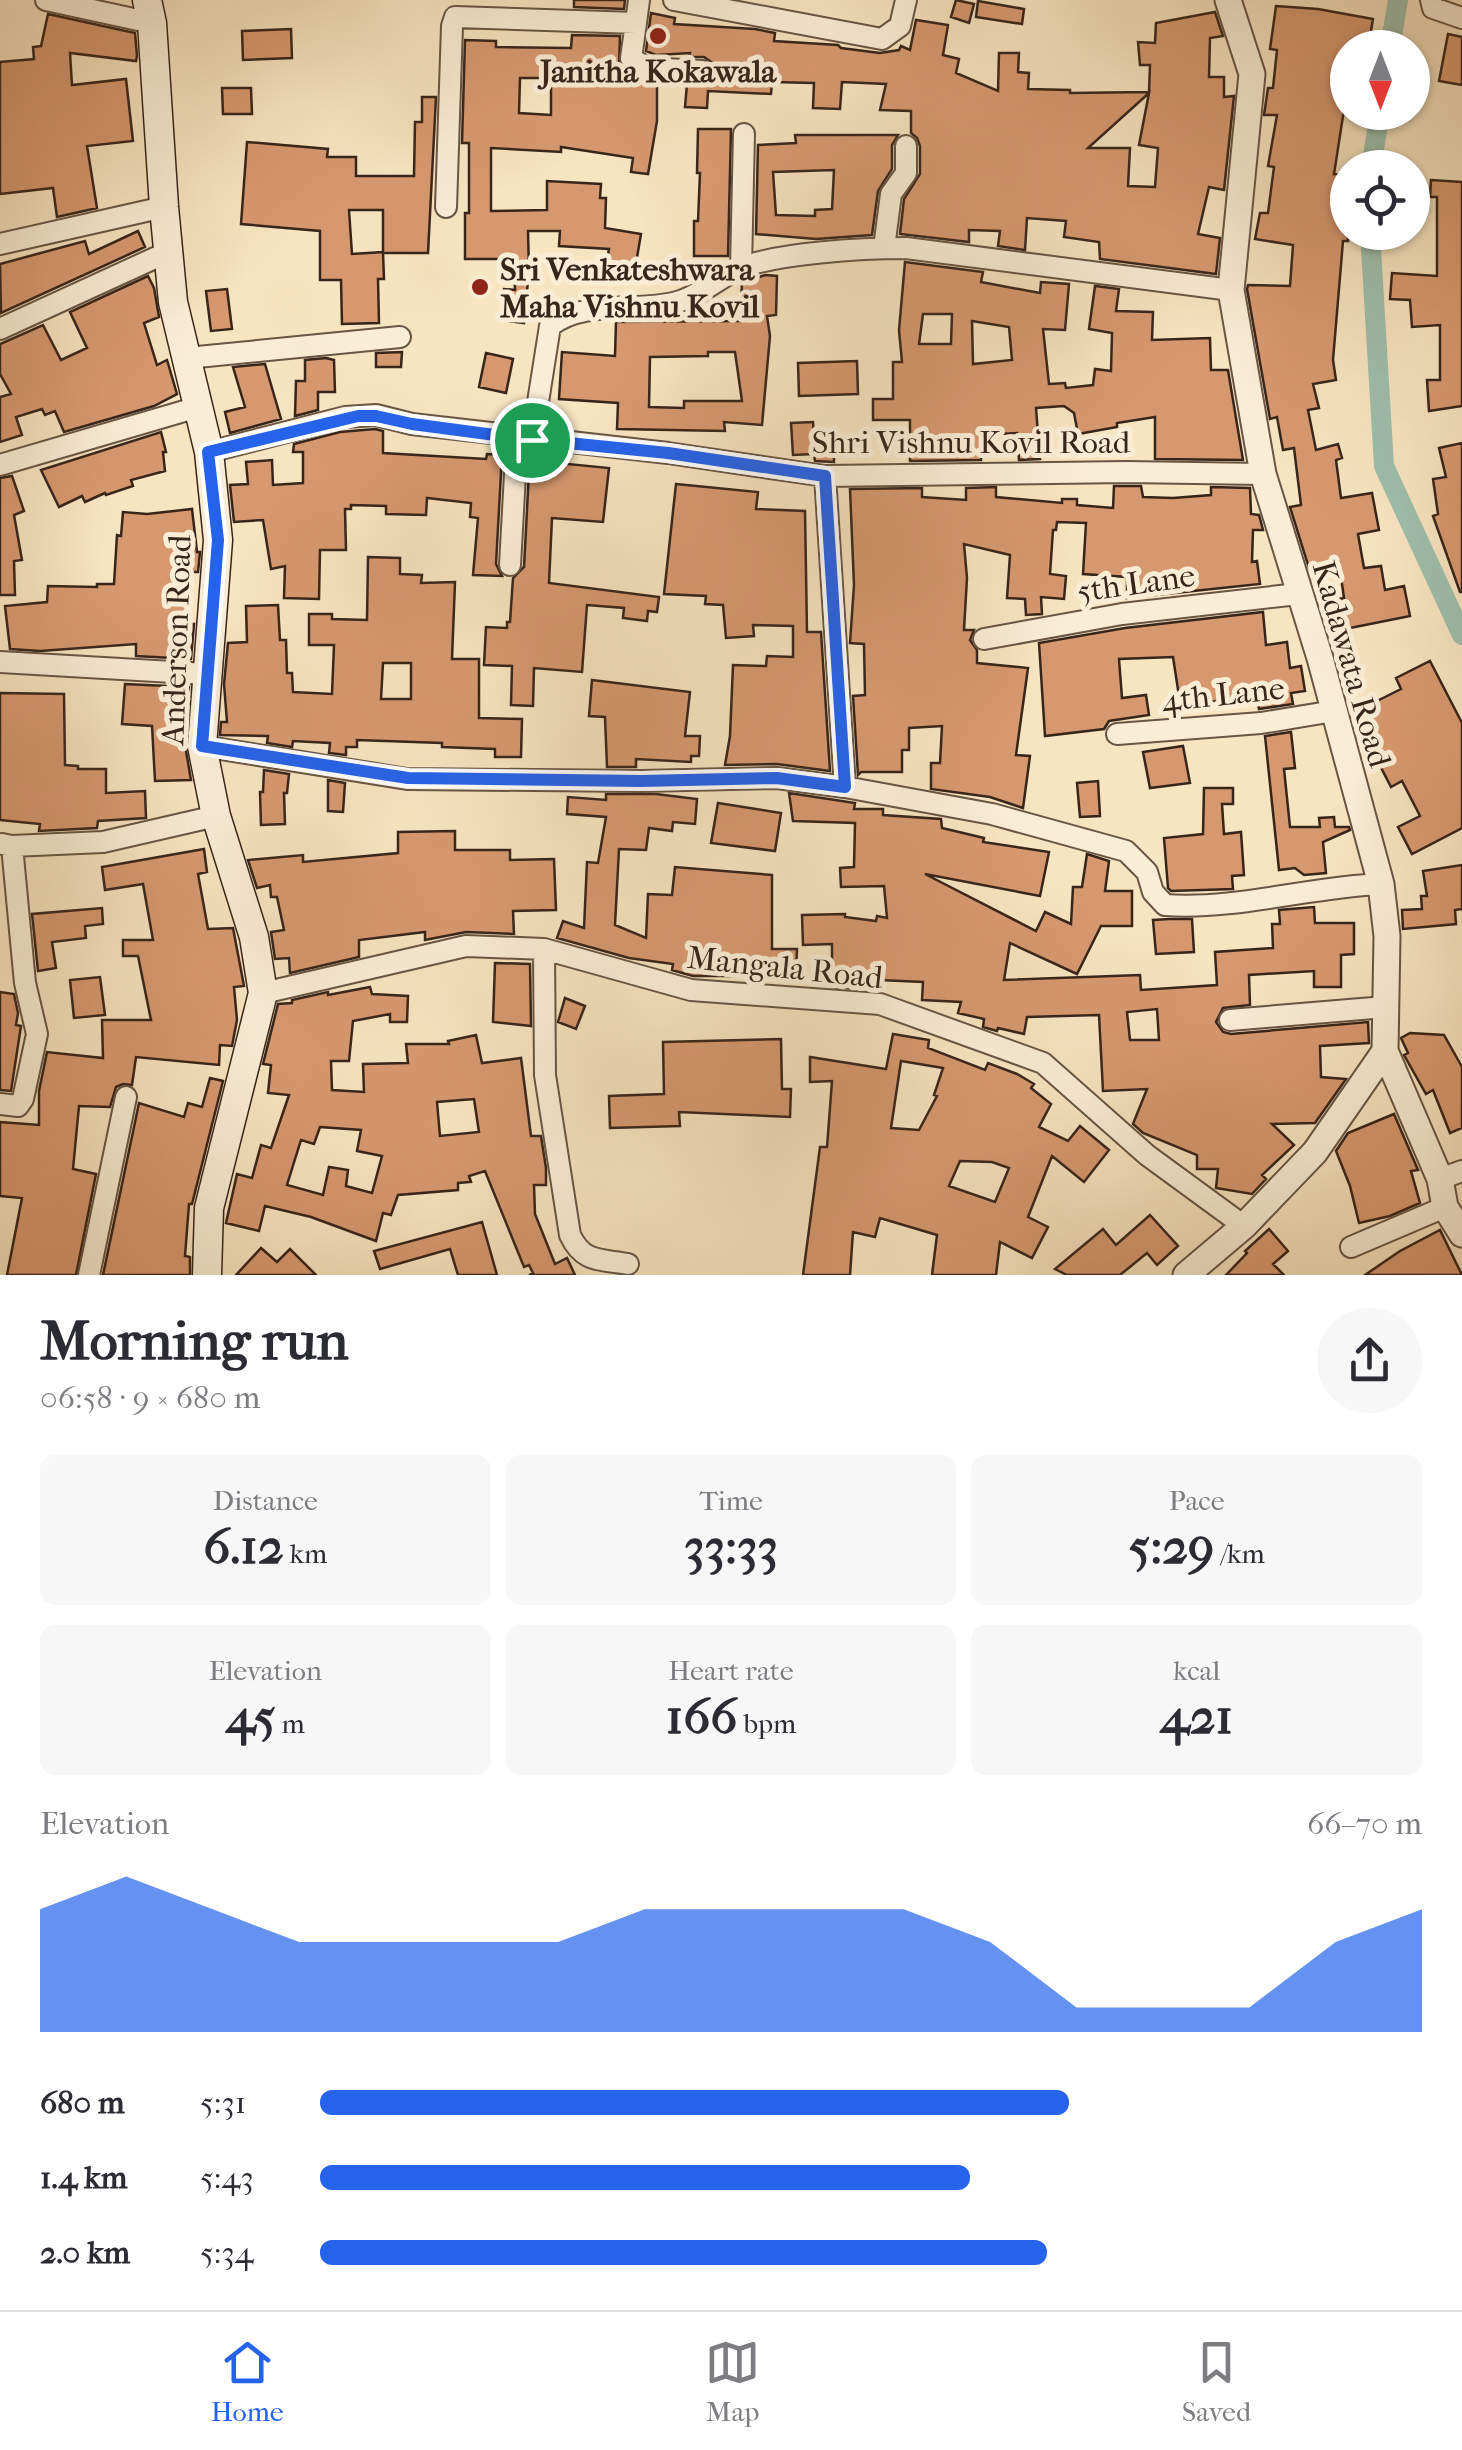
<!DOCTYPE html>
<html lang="en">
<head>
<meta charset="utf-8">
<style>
	:root { --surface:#fff; --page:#f7f7f7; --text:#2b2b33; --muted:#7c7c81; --line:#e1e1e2; --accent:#2563eb }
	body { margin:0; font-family:"IM FELL French Canon",serif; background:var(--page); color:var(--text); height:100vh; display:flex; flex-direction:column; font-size:38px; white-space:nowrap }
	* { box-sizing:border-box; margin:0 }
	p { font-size:32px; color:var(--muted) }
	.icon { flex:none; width:55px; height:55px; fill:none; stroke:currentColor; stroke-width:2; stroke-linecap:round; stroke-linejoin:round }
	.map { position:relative; height:1275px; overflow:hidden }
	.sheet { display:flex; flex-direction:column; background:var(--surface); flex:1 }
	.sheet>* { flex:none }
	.needle { width:65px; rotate:180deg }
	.controls { position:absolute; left:1330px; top:30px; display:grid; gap:20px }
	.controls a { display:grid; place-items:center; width:100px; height:100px; border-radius:50%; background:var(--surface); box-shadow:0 2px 8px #0004; font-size:50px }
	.pin { position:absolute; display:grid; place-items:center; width:85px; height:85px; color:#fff; margin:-42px; border:5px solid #fff; border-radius:50%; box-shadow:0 2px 10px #0007 }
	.round { display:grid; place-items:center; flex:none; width:105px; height:105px; border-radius:52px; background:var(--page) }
	.overview { display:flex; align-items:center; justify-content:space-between; height:170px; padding:0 40px }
	h1 { font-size:55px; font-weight:800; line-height:75px }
	.metrics { display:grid; grid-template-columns:repeat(3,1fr); gap:15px; height:170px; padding:10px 40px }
	.metrics div { display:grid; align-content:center; border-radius:15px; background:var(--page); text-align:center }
	.metrics b { font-size:50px; font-weight:800 }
	.metrics small { font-size:28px; font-weight:400 }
	.metrics p { font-size:28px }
	.chart { height:280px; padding:20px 40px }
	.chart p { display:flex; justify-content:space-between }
	.chart svg { width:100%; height:180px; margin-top:10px; fill:var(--accent); opacity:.7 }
	ul { padding:0 40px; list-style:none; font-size:32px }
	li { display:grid; grid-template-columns:160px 120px 1fr; align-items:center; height:75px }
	li i { height:25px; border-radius:12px; background:var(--accent) }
	.tab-bar { display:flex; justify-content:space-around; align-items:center; height:140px; border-top:2px solid var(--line); background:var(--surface); font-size:28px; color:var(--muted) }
	.tab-bar a { display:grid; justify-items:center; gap:5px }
	.tab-bar .selected { color:var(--accent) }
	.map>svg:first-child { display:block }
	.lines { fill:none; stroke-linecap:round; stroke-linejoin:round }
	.canal { stroke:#9ebfad; stroke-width:20 }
	.building { fill:#d6986f; stroke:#38251a; stroke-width:2.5; fill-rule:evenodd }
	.minor-casing { stroke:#685544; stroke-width:24 }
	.tertiary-casing { stroke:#685544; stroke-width:29 }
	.secondary-casing { stroke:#38251a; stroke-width:31 }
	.minor { stroke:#faedd6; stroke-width:20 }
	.tertiary { stroke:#faedd6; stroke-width:25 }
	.secondary { stroke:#faedd6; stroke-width:28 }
	.route-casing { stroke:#fff; stroke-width:20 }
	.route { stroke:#2563eb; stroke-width:12 }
	.poi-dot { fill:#8f2418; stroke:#faedd6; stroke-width:4 }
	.labels { text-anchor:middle; stroke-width:10; stroke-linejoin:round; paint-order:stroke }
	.poi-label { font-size:32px; font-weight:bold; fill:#38251a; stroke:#faedd6 }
	.street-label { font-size:32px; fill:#38251a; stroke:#faedd6 }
</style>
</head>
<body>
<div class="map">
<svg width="1462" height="1275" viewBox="0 0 1462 1275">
	<rect width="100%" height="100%" fill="#f7e4c0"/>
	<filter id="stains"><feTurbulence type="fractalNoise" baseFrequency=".002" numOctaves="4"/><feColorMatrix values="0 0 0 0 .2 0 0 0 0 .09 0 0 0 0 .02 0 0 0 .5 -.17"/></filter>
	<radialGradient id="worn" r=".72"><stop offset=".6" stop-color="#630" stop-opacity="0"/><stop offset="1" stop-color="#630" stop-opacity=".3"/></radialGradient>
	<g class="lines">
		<path class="canal" d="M1390,48L1398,0
			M1371,168L1380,112
			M1370,232L1384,466L1462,635"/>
	</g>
	<path class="building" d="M574,0H625L624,9L574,7Z
		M956,0L974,4L969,23L951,17Z
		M978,1L1024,9L1022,24L976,17Z
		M1276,6L1318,9L1373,19L1368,48H1348V84L1334,174L1348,175V241H1343L1333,360L1336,380L1313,384L1319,408L1308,410L1316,450L1338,444L1342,458L1336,460L1341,498L1372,493L1379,530L1358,534L1364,568L1381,566L1385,590L1404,586L1410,616L1345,629L1339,599L1344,598L1339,563L1309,568L1290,507L1301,505L1294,448L1283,450L1277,417L1270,419L1247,289L1248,285L1290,286L1293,245L1255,239L1260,213H1268L1274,167L1268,166L1277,115H1264L1268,88H1273L1277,50L1270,49Z
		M1215,12L1223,36L1210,38L1209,77H1224V97L1234,96L1224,190L1209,187L1198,234L1220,238L1216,274L1100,259L1099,242L1064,237L1066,221L1027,218L1025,250L998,246L1000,231L969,230V242L900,234L904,199L920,174V146L917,138L911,133V111L880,110L886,84L842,82L840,109L813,108L814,83L772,82L771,94L708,91L707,108L685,107L687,84L709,83L716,73L714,64L704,57H689L690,53L656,55L646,51L651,13L675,18L674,24L755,29L775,33L774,41L838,45L841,48L880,53L899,50L901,46L910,50L916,20L948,25L943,55L959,59L956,73L998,91L999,53H1019L1018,72L1029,73L1028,89L1070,90V93L1149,92L1150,65H1140L1138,42L1155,43L1156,23ZM1149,93L1139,145L1158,148L1155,187L1128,186L1130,148H1088Z
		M48,14L135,33L137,56L136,61L70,53L72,85L126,79L133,141L87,146L97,208L57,217L53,188L0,194V62L34,59L33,47L41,46Z
		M291,29L292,58L243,60L242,31Z
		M1448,34L1462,37V85L1439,81Z
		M572,35L620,36L619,65L641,80L657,82V121L648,174L631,172L633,158L561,147V152L491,148V211L547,210V181L601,184L600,198H606L605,228L641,234L634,275L605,271L609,249L559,246L560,231H528L529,270L524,323L501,320L504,289L515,290L514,259H465V213H469V143H462L465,40L496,41V47L571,48ZM520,78H551V115L519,113Z
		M222,88H251L252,114H223Z
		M422,97H436L428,253H383L384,279H378L379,323L342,324L341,280H320V231L241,224L247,142L328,149L327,157H356V176H414L415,122H422ZM349,210H383V252L352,254Z
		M698,129H731L728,256H694V221H698L700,173H697Z
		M795,135H898L892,145V169L878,191L872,235L816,239L756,234L758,145L796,143ZM834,170L832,209L815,210V216L776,215L773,172Z
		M1431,180L1462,182V406L1429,411L1427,380H1440V325L1412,327L1410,300L1390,299L1392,273L1437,276V197H1430Z
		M138,231L145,247L1,313L0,264L85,241L89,254Z
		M905,262L983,272L981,282L1040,293L1041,282L1069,284L1065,330L1043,329L1049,384L1065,383L1066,388L1093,385L1095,369L1111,371L1112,333L1089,329L1095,286L1119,289L1116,311L1153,312L1152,340L1210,338L1211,370H1228L1243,460L1155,459V417L1117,423V427L1078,434L1074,413L1064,406L1036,408L1040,459L1019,460L1017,433L981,435V460L910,461V420H873V399H893V362H902L899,330ZM923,314H952L951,344H919ZM972,321L1009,327L1012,360L973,364Z
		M765,275L777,276L776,315L767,316L770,336L762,425L724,422L725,431L617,429L618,403L559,399L562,352L615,356L616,322L740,321L742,283ZM708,352H735L742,401H684V408L649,407L650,357L708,356Z
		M148,276L154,288L159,317L144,323L157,365L167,360L177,394L154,406L64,432L55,411L45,415L42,409L16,417L22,435L0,442V397L11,394L0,374V344L43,325L61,360L87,348L70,312Z
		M227,289L232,329L211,331L206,291Z
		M402,352L401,367H376V353Z
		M486,353L513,359L506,393L479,387Z
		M326,358L334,360L335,392H318V410L295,416L296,381H305V360Z
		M857,361L858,394L799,396L798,363Z
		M265,364L281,419L230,433L225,412L245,407L233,367Z
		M813,422L814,438H834V462L815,461L814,454L793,455L791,423Z
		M375,429L383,431V453L486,459L487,454L502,455L496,564L502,576L473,575L478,518L470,517L471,503L427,498L426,515L386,514V506L351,505V509H345L346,550H320L319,599L284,598L285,566L271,569L263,520L234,522L230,485L248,484L246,462L272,460L273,485L303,483V452H293L294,444L340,432Z
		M161,432L166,452H163L165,471L131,480L133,486L106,495L105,493L85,502L82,496L59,507L41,470Z
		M1462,443V592H1460L1433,516L1438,514L1433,479L1446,477L1439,448Z
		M530,453H548L547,462L609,468L603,522L552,518L549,583L659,597L657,612L648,611L647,621L623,618L624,608L587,605L582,672L534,668L533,706L511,705L512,666L484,665L486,627L507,628V622H510L513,578L524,567Z
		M12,476L24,511L14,515L22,560L14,561L15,595H0V478Z
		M676,484L758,492L756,509L805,511L807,632H821L830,771L777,764L725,765L730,736L733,665L766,666L767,656L793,657V626L753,625L754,636L726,638L723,605L705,604L706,596L664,594Z
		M1114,486H1141L1143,497L1173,498L1211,495V487L1250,488L1251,514L1259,515L1263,530H1253L1252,562L1257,561L1260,584L1127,598V577L1083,574L1086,523L1057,522L1056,530H1053L1050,574L1066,576L1064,599L1041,597L1042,614L1026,615L1025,599L1007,598L1010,555L964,544L967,578L964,630H974L970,640L977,650V663L1028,668L1016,755L1030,756L1023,808L990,797L931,789V763H940L942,726L909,728V750H902V772H861L858,775L853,696L865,695L864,644L850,643L854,585L850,489L922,488V497L966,500V488L996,487V497L1062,503V499H1077V505L1113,508Z
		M192,509L197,552H200L198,572H184L187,625L194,624L191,659L136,656V644L40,651L10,649L5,606L47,602L48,586L97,587V584H114L117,535L121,536L123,512L147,514Z
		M368,557L400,558V574L422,575L421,583L455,582L452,659H479V718L522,719L521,757H495V749L442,747V743L357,740V747H346V755L329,753L330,743L293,741L292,747L267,743L268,736L220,735L221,722H227L224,684L228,643L247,642L246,606L278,605L280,640H286L287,673H292L293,692L332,694L334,645H309V614H332V619L367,620ZM383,663H411V699H381Z
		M1263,612L1266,645L1287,642L1290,668L1301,666L1305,691L1291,693L1293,704L1259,709L1257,698L1206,702L1207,705L1181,709L1173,657L1119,659L1122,698L1146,695L1149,715L1109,721L1104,729L1045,736L1039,643L1125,628Z
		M1430,661L1462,723V828L1412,854L1398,827L1420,816L1402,781L1391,787L1353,713L1401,689L1396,678Z
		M592,680L690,692L685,736H700L699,756H691V762L636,759V767H607L605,717L589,716Z
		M125,684L189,687L185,745L191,780L155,781L152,726L122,724Z
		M0,693L64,694L65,765L78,766V769H106V793L145,791L146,818L98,821L97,828L39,831L40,824L0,820Z
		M1291,732L1295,768L1284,769L1290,827H1320L1319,818L1334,817L1335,827H1349L1350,830L1323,842L1326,873L1304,875L1295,868L1279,870L1265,736Z
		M1183,746L1190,783L1150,788L1143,752Z
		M264,770L289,774L287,793H284L285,824L261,825L260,792H263Z
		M328,780L345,783L343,812L328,811Z
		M1098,781L1100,816L1080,817L1077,783Z
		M1204,788H1233V804H1222L1224,834L1241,832L1244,875L1232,876L1233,889L1171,891L1168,888L1164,838L1203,834Z
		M789,793L855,803L854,809H883V815L941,819L942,828L984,838L983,842L1049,852L1040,896L925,874L1036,931L1045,912L1071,924L1073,887H1082L1087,854L1109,861L1105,891H1132V926H1101L1077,974L1010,943L1004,980L1140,975L1141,990L1217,985L1215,952L1273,948L1272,924H1280L1279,910L1314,907L1315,923H1354V954L1341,955V987H1314V971L1249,975L1250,1005L1223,1008L1216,1022L1223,1032L1231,1034L1368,1022L1369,1043L1320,1046L1321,1077L1346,1079L1315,1123L1272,1124L1294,1145L1262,1175L1266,1179L1252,1194L1216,1188L1218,1169H1197V1155L1143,1133L1133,1124L1147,1089L1103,1091L1099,1015L1027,1017L1024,1034L998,1028L997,1031L983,1027L984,1019L958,1013L961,1002L922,1000L923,982L857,979V989L832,987V944L803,945L802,915L845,914V917L876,921L877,916L887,918L884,886L841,887L840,868L854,867L855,823L793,821ZM1157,1009L1159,1040H1130L1127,1012Z
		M606,794H656L697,799L695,824L673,822L672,831L649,828L646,850L619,849L615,925L646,938L648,894L672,895L675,867L772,875V949H797L796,976H693L672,970L673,964L629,958L557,938L563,921L584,928L587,862L598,863L606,817L567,814L568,797L606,800Z
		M718,803L781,813L775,851L711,843Z
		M455,831V850H510V860L554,859L556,910L513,911L514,934L466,932L425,940V932L359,940V957L290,973L289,958L275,959L271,932L284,930L277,897H271L270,885L257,888L248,860L303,855V862L398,853V832Z
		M204,849L207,872L198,874L208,929L233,928L244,986L234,987L237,1020L232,1046L220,1045L219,1065L136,1057L132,1085L123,1084L116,1087L110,1107L79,1106L73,1169L96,1174L76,1275H7L22,1198L0,1196V1122L39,1125V1091L47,1052L103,1058L102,1020H151L138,956H123V940H153L143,884L105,890L102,867Z
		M1462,865V909L1455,910L1456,924L1403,929L1402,910L1422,909L1421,896H1427L1423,871Z
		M102,908L103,924L85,926L86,938L52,942L56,968L38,971L32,914Z
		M1170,919H1192L1194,952L1156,954L1153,920Z
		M495,963L530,964L531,1026L493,1022Z
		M100,977L105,1015L74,1018L70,980Z
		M370,987L372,994L408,996L407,1022H390V1014L353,1021L349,1061H331L332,1090L364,1092L363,1064L408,1063L406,1044H449L448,1041L476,1035L482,1063L521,1058L531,1136H541L546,1168V1185H534L535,1214L555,1264L567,1258L575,1275H529L533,1273L529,1265L524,1267L485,1171L469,1176L471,1182L458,1183V1190L398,1195L391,1215L383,1213L376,1241L311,1217L265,1206L259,1231L226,1223L237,1174L252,1178L261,1145L271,1148L289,1095L268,1093L271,1065L263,1064L278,1004L292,1003V1000L328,992V995ZM474,1099L479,1132L440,1136L437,1102ZM320,1127L361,1130L357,1151L382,1156L372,1193L346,1186L348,1170L329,1167L323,1195L287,1185L301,1140L314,1144Z
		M0,992L14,994L18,1013L16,1025L21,1026L11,1091L0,1090Z
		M565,998L585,1006L576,1029L558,1022Z
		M1410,1033L1444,1035L1462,1067V1128L1450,1133L1433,1090L1426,1094L1404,1055L1408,1053L1401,1038Z
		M893,1034L929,1040L928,1048L985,1070L988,1063L1017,1074L1034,1084L1031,1088L1051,1104L1039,1127L1068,1141L1080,1126L1109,1150L1084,1182L1052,1156L1028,1217L1048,1227L1032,1258L1000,1242L996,1275H932L937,1235L880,1218L875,1237L853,1232L850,1275H803L820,1147H827L832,1081L810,1082V1057L886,1069ZM901,1061L943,1068L934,1095L937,1096L919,1130L891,1128ZM960,1161L992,1162L1009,1168L995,1202L949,1186Z
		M781,1039L782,1089H791L790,1117L679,1112L680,1126L610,1128L609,1096L664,1094L663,1042Z
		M210,1078L223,1081L192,1204H189L185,1256L190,1257V1275H103L139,1103L184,1117L188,1103L202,1107Z
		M1394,1114L1418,1170L1411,1171L1420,1203L1390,1216L1359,1223L1350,1186L1336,1151L1348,1133Z
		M1150,1215L1178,1246L1157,1265L1147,1253L1120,1275H1067L1055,1269L1103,1229L1116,1245Z
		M482,1222L497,1275H458L450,1249L380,1269L374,1251Z
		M1269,1229L1288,1251L1273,1264L1284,1275H1226L1247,1253L1245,1251Z
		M1440,1230L1462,1275H1365L1400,1251Z
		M261,1248L277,1262L290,1249L316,1275H236Z"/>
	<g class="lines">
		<g class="minor-casing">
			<path id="minor" d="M46,0L152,23
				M674,0L882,39L900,26L906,0
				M1431,0L1433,8L1462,18
				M636,23L631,58L647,68L702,71
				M446,207L452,26L455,17L636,23L639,0
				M0,244L164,207
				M884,248L891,194L906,173V146
				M741,268L744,134
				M0,329L168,252
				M187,358L400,337
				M532,440L550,326C584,299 637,313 677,302C699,296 718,279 738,269C775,253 864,248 906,248L1231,290
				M209,452L345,417L376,415L412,424L668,453L825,476L1126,472L1263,474
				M0,465L198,407
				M825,476L845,787L992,814L1126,851L1147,872L1153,892L1165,905C1237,910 1309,887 1381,884
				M510,565L517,438
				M984,639L1122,614L1298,594
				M0,662L207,674
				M1117,734L1261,723L1334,711
				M202,746L407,779L641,781L777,778L845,787
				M2,844L12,846L103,842L216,816
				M544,949L545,1075L570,1235C583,1263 600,1259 628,1264
				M263,993L466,946L544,949L691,990L880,1004L1043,1063L1147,1155L1244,1226
				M1230,1020L1385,1007
				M0,1104L18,1106L23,1099L37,1034L25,983L12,846
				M1440,1179L1462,1171
				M1351,1247L1445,1207
				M89,1275L126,1097"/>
		</g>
		<g class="tertiary-casing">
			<path id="tertiary" d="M1385,1051L1440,1179L1445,1207L1462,1234
				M1186,1275L1244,1226L1315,1152L1385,1051L1387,936L1381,884L1320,658L1263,474L1231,290L1252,74L1228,0"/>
		</g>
		<g class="secondary-casing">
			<path id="secondary" d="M147,0L152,23L164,207L173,302L209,452L218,540L202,746L216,816L254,937L263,993L209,1208L207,1275"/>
		</g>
		<use href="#minor" class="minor"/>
		<use href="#tertiary" class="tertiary"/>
		<use href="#secondary" class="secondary"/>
	</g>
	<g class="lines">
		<g class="route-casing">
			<path id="route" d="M358,416H376L412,424L518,438L668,453L825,476L845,787L777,778L641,781L408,778L202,746L218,540L208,452Z"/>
		</g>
		<use href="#route" class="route"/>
	</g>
	<g class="poi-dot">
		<circle cx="658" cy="36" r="10"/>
		<circle cx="480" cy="287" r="10"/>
	</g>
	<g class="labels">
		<g class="poi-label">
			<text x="658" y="82">Janitha Kokawala</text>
			<text x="500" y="280" text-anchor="start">Sri Venkateshwara<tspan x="500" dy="37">Maha Vishnu Kovil</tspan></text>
		</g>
		<g class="street-label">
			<text x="971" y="453">Shri Vishnu Kovil Road</text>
			<text transform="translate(1136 583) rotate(-8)" y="11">5th Lane</text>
			<text transform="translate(176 640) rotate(-88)" y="11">Anderson Road</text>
			<text transform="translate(1352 664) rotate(74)" y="11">Kadawata Road</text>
			<text transform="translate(1223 694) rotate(-6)" y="11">4th Lane</text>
			<text transform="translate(785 967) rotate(6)" y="11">Mangala Road</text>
		</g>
	</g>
	<rect width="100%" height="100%" filter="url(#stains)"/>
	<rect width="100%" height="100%" fill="url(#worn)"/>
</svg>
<div class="controls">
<a><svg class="needle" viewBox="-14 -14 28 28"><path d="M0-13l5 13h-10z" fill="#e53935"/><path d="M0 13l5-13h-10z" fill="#7c7c81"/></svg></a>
<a><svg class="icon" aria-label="locate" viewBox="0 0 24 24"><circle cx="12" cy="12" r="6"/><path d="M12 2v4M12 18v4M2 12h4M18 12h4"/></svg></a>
</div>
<div class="pin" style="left:532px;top:440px;background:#1e9e55"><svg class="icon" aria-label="arrive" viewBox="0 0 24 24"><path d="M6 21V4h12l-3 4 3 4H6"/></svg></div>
</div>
<section class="sheet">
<div class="overview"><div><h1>Morning run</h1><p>06:58 · 9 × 680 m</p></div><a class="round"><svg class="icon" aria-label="share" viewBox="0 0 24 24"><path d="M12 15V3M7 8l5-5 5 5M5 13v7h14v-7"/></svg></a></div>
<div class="metrics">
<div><p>Distance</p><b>6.12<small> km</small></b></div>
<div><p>Time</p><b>33:33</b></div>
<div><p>Pace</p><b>5:29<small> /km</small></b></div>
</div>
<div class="metrics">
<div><p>Elevation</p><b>45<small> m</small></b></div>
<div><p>Heart rate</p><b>166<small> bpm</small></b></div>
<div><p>kcal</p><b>421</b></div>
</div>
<div class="chart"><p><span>Elevation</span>66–70 m</p>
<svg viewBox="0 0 160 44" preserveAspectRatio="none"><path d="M0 44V14L10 6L20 14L30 22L40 22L50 22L60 22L70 14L80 14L90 14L100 14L110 22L120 38L130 38L140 38L150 22L160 14V44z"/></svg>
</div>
<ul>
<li><b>680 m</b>5:31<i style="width:68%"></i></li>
<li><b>1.4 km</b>5:43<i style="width:59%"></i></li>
<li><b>2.0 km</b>5:34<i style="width:66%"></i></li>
</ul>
</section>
<nav class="tab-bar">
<a class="selected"><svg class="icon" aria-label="home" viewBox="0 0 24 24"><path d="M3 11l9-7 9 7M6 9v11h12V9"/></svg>Home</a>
<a><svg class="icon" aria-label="map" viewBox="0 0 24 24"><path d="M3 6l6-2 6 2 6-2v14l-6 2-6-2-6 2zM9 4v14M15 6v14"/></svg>Map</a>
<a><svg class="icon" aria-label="saved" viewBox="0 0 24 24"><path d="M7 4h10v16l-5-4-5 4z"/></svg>Saved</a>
</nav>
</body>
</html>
